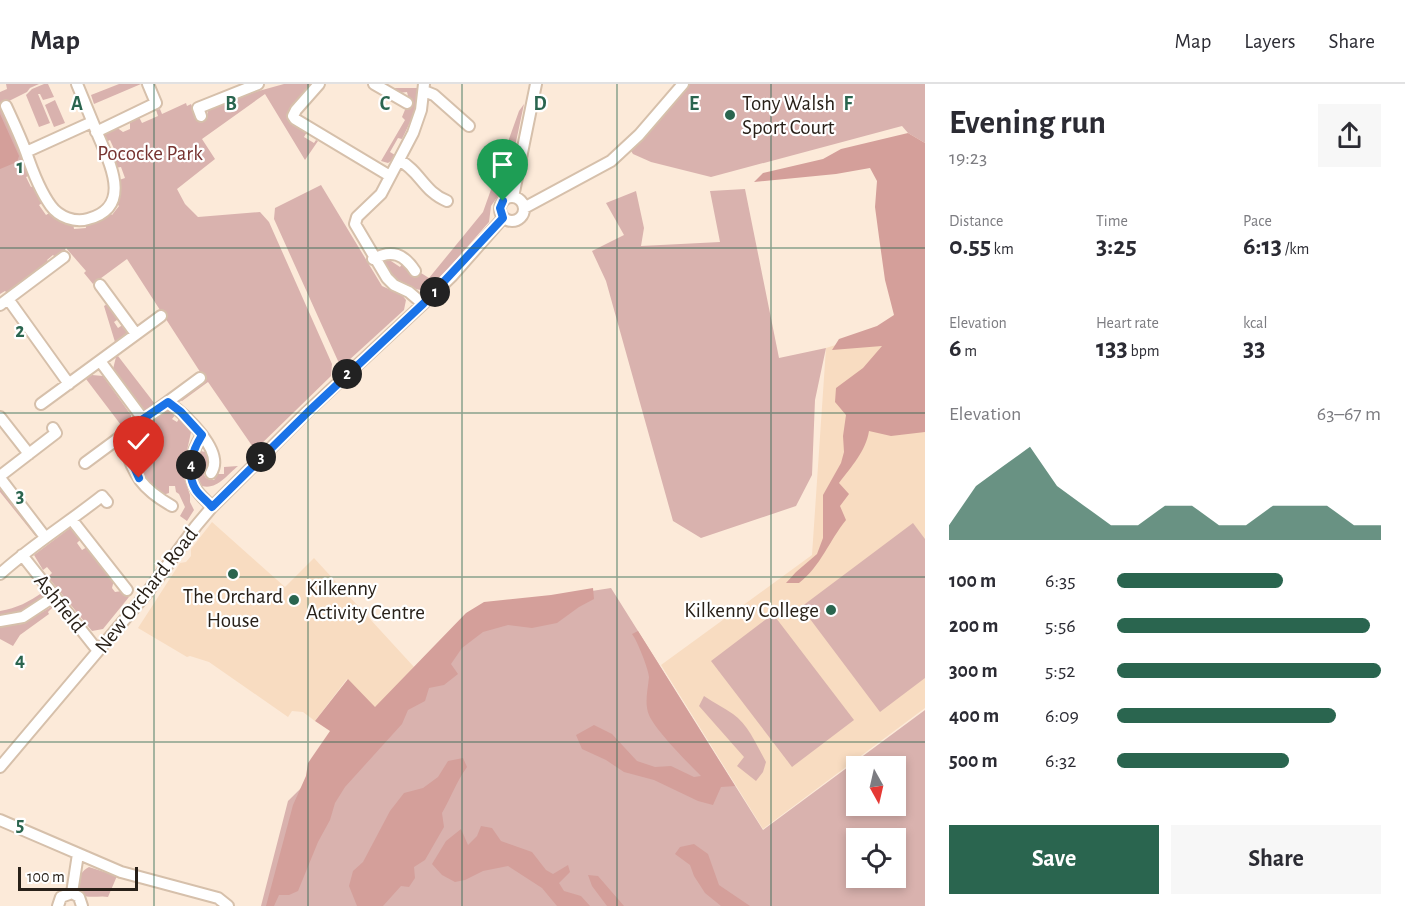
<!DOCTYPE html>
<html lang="en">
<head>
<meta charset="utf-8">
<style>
	:root { --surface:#fff; --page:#f7f7f7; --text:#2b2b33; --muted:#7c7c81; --line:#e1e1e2; --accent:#2a654f }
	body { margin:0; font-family:"Alegreya Sans",sans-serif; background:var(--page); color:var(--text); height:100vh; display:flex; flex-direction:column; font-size:22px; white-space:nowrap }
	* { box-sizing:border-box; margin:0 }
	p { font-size:20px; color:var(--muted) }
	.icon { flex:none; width:33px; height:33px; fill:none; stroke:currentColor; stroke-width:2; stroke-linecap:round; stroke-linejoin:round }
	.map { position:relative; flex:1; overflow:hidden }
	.side { display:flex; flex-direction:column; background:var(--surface); width:480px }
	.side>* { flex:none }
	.needle { width:39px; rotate:172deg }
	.tools { position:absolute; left:846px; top:672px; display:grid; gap:12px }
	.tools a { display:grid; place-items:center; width:60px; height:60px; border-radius:0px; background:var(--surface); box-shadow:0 3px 9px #0003; font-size:30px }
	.scale { position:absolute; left:18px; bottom:15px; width:120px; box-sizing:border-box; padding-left:6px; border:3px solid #282018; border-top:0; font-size:16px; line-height:21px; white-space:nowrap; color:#282018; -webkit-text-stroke:4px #fff; paint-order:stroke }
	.pin { position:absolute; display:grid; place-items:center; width:51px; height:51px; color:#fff; margin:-62px -26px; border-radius:50% 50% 50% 0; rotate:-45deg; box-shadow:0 0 6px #0007 }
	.pin .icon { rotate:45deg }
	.km { position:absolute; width:30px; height:30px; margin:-15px; border-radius:50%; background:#222; color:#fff; font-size:16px; line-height:30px; text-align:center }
	.round { display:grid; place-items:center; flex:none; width:63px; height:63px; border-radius:0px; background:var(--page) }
	.head { display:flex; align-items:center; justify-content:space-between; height:102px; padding:0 24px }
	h1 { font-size:33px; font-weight:700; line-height:45px }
	.stats { display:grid; grid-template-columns:repeat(3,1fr); gap:9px; height:102px; padding:6px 24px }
	.stats div { display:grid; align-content:center }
	.stats b { font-size:26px; font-weight:700 }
	.stats small { font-size:16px; font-weight:400 }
	.stats p { font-size:16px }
	.chart { height:168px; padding:12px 24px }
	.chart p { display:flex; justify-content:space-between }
	.chart svg { width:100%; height:108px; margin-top:6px; fill:var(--accent); opacity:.7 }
	.button { display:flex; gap:12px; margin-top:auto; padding:12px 24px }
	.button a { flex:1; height:69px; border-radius:0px; background:var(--accent); color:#fff; font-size:24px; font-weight:700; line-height:69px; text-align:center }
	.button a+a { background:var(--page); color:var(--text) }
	ul { padding:0 24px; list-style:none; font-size:20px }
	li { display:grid; grid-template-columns:96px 72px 1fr; align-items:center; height:45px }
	li i { height:15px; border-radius:8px; background:var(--accent) }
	header { display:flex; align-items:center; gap:36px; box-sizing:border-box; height:84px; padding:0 30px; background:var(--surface); border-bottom:2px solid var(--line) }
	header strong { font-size:28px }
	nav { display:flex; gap:33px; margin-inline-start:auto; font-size:21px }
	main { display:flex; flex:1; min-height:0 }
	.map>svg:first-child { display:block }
	.built { fill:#f8dcc1 }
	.green { fill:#d9b2ae; fill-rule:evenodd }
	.forest { fill:#d49f9a }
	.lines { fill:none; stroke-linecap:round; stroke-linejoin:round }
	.minor-casing { stroke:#d6c0ab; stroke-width:14 }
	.minor { stroke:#fff; stroke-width:10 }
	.route-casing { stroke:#fff; stroke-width:12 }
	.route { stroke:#1a73e8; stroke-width:8 }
	.grid { fill:none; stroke:#2a654f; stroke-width:1.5; stroke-opacity:0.55 }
	.poi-dot { fill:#2a654f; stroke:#fff; stroke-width:2 }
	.labels { text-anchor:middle; stroke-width:4.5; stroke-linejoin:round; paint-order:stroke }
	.poi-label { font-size:21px; fill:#282018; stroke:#fff; text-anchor:start }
	.park-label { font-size:21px; fill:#773431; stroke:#fff }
	.street-label { font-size:21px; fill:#282018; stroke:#fff }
	.grid-label { font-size:20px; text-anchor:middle; font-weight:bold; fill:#2a654f; stroke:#fff; stroke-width:4.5; stroke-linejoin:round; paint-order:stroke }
</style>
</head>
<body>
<header>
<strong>Map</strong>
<nav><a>Map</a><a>Layers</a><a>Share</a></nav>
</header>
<main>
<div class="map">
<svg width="925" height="822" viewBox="0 0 925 822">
	<rect width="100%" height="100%" fill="#fcead9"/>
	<path class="built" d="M925,214V624L763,745L661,581L812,471L826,264L890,244Z
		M212,438L285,503L314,474L414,583L375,624L347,595L315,637L303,628L292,627L288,633L209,578L190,572L187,573L138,544L180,479L186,478L191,472V465Z"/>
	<path class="green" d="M6,0H39L30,4L27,8L1,21L31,91L26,93L31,103L36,101L44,118L39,121L46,131L51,128L73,139L74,145L86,144L85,138L108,127L112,131L119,122L115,118L119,96L125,94L121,83L115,84L109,70L115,67L110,56L104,59L103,52L104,49L116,43L123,48L130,45V39L139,33L142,39L158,32L156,26L160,25L162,30L186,19L187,22L191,20L197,36L207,33L208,25L236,13L284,0H315L290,27L307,48L304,53L314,59L316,56L318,57L305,76L265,10L202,55L215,75L177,105L185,120L198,133L260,128L269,138L332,280L331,292L255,366L208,298L182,317L180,316L206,297L127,175L93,200L84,189L86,187L66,164L65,166L70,172L67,175L56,174L53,171L47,176L49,179L9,211L5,207L0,210V8L7,5Z
		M44,0H48L54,13L43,16L40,10H38L50,39L39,43L26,11L32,5Z
		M119,0H141L94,20L91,11Z
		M689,0H925V59L908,49L902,42L711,93L651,78L633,70L631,67L641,53Z
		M393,4H418C419,23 410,38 402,55L398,54L390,68L395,71L391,77L388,79L381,77L405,36L402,33L409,16L407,8L399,9L392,6Z
		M55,16L65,39L54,43L45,21Z
		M524,20L510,86L505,102L491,122L489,138L449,184L426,206C409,207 387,192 384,176L392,174L391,177L400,183L403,178L412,192L416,193L421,189L429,194L483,128L519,27Z
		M321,101L382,202L402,211L406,216L404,226L348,277H338L274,135L275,124Z
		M745,105L779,274L826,264L815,316L812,391L796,422L701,454L673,437L606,197L592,167L624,151L606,119L636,107L644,144L641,162L720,158L710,107Z
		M109,219L120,234L114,238L118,244L124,240L128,245L126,251L115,258L104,222Z
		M118,272L155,320L146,327L143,326L113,285L116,273Z
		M92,291L103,292L131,331V336L124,345L86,295Z
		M164,326H168L176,330L172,335L177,338L180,333L192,344L184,380V394L190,411V418L194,426L187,437L180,432L185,423L179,410L176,408L175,402H169V409L160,412L141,391L134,379L139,377L136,372L132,374C130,369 126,360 128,355C132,346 156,332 164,326Z
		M201,367L209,369L210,380L204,388C204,394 208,396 214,396L218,390H224V383L238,382C227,391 217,406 202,402C195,391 197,379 201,367Z
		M0,404L37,450V454L0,408Z
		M913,439L925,455V594L880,628L801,523Z
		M70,444L81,455L77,459L82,466L87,463L114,496L112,504L115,508L122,507L129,513L103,545L92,547L48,493L52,489L47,483L43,486L34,471Z
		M611,504L763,746L925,626V822H261L288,717L483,524ZM856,682H896V722H856ZM856,754H896V794H856Z
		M43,508L44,511C35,525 16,531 0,532V527C17,524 29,518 43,508Z
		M51,523H53L48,528L49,530L20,551L13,562L0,555V542L22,540Z
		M773,530L854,636L792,683L711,577Z
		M704,612C714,619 723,623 733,630C748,640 757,662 766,678L763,688L756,697L737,682L744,673L699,622Z
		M89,783L117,792L108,813C101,811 89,815 83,811C72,803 80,787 89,783Z"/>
	<path class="forest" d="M0,30L19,72L17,78L0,85Z
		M908,49L925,59V348L891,352L869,347C866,367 851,383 839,399L849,410L840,422L846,436C829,457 821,482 799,499H786L796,488L817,470L823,454V411L841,379L844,368L843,352L846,331L835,318L836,304L863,284L882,262L832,266L839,255L877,242L894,231L885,196L879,153L875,123L877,97L870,84L836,90L754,98L763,89L823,75L841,65Z
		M593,504L594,515L579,523L557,539L532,544L508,541L483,548L462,564L451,580L458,590L444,601L429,604L425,617L408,626L402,640L345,703L335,719L330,736L318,758L298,807L289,811H279L274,822H266L293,721L306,692L308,679L330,647L315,637L348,595L375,623L466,529L484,518L551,511Z
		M638,547L735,702L721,703L713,721L698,717L654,696L624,688L606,676L582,665L576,651L594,641L612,650L637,677L655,683L671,682L694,693L701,692C688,679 656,647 649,631C644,619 648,605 649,593C649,586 637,556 632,550Z
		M463,674L467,683C456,698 451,714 442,729L444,743L425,776L414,783L415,794L409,803L401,802L383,822H357L349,802L353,787L363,778L390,727L404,709L423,704L438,693L448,677Z
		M481,742L492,744L501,757L532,768L546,786L553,790L568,781L570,788L559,799L564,807L581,812L590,822H557L542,804L508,782L483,787L465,796L455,798L442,791L432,780L446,757L461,745L468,761L477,752Z
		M694,760L708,770L719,801L750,822H721L705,809L694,792L690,781L675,770L680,763Z
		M588,791L598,792L624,822H607L592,802Z"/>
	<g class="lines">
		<g class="minor-casing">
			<path id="minor" d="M319,0L296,26L293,32L295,35L390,92
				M374,0L407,19
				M424,7L434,11L469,42
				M6,22C13,37 20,52 26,68C32,86 40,107 51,122C59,133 75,139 88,135C133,123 110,80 98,51C91,34 84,17 77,0
				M201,32L198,24L258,0
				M96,48L156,19L148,0
				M26,68L92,38
				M399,76C420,87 424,108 447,117
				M500 125a12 12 0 1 1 24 0a12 12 0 1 1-24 0Z
				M513,113L536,0
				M524,124L611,77L639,51L683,0
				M373,175C392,165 404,170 415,187
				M100,201L136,250
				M8,215L69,300
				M423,220L409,208L394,201L387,194L355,140L357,133L381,110L413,49L421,26L424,0
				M0,221L64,173
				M100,277L143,335
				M168,318C184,330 226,367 211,389
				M41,320L161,232
				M0,333L29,370
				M202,351C192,367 185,388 196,405C200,412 207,417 212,423
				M121,354C135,390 137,402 172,422
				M85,379L200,294
				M0,392L56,349L53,344
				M0,394L45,453
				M72,436L127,506
				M22,471L98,567
				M0,490C32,461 68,439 102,412L107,418
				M0,537L23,533L55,512
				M0,683L147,509L196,442L212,423L307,328L423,220L452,192L503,134
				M0,736L121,788L218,814L228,822
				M72,809L78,770
				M58,822L61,813L72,809L79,813L82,822"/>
		</g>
		<use href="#minor" class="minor"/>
	</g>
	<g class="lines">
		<g class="route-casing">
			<path id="route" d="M139,394L121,354L143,335L168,318L181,328L202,351C192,367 185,388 196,406C200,412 207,417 212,423L308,328L423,220L503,134L500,124L503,117"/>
		</g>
		<use href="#route" class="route"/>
	</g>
	<path class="grid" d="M154,0V822M308,0V822M462,0V822M617,0V822M771,0V822M0,164H925M0,329H925M0,493H925M0,658H925"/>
	<g class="poi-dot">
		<circle cx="730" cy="31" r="6"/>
		<circle cx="233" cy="490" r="6"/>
		<circle cx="294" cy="516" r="6"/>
		<circle cx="831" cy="526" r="6"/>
	</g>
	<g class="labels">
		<g class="poi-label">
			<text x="742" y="26">Tony Walsh<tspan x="742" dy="24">Sport Court</tspan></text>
			<text x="306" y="511">Kilkenny<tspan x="306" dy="24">Activity Centre</tspan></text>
			<text x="233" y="519" text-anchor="middle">The Orchard<tspan x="233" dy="24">House</tspan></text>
			<text x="819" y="533" text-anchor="end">Kilkenny College</text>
		</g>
		<g class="park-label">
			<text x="150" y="76">Pococke Park</text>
		</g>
		<g class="street-label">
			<text transform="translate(146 506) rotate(-52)" y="7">New Orchard Road</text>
			<text transform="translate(60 519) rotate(51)" y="7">Ashfield</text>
		</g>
	</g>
	<g class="grid-label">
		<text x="77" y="26">A</text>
		<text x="231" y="26">B</text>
		<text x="385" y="26">C</text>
		<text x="540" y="26">D</text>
		<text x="694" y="26">E</text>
		<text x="848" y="26">F</text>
		<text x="20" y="89">1</text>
		<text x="20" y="253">2</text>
		<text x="20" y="418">3</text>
		<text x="20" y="582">4</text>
		<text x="20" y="747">5</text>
	</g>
</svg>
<div class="tools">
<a><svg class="needle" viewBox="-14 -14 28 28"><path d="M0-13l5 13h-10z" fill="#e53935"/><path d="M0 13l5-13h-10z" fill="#7c7c81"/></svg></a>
<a><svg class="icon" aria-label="locate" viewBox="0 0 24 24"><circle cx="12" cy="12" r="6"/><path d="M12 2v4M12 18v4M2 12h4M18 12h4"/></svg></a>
</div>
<div class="scale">100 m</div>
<div class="pin" style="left:503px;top:117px;background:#1e9e55"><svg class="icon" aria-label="arrive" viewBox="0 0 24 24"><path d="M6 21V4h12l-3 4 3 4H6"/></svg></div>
<div class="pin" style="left:139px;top:394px;background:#d93025"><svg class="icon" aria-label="check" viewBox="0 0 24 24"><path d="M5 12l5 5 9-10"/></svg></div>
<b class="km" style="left:435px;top:208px">1</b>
<b class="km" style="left:347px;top:290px">2</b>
<b class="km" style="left:261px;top:373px">3</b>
<b class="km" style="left:191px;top:381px">4</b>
</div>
<section class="side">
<div class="head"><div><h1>Evening run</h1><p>19:23</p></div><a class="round"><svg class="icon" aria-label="share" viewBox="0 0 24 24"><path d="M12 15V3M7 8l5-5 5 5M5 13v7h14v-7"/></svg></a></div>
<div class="stats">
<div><p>Distance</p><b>0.55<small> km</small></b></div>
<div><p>Time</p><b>3:25</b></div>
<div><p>Pace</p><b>6:13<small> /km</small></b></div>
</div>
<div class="stats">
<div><p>Elevation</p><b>6<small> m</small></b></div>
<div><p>Heart rate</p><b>133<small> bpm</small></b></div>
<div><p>kcal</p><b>33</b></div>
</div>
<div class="chart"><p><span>Elevation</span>63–67 m</p>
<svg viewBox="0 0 160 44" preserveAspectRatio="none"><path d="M0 44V38L10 22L20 14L30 6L40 22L50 30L60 38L70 38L80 30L90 30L100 38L110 38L120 30L130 30L140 30L150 38L160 38V44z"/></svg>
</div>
<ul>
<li><b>100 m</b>6:35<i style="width:63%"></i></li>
<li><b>200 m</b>5:56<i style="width:96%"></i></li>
<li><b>300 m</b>5:52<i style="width:100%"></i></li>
<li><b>400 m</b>6:09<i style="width:83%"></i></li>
<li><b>500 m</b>6:32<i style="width:65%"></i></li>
</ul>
<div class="button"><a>Save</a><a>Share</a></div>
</section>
</main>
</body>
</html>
